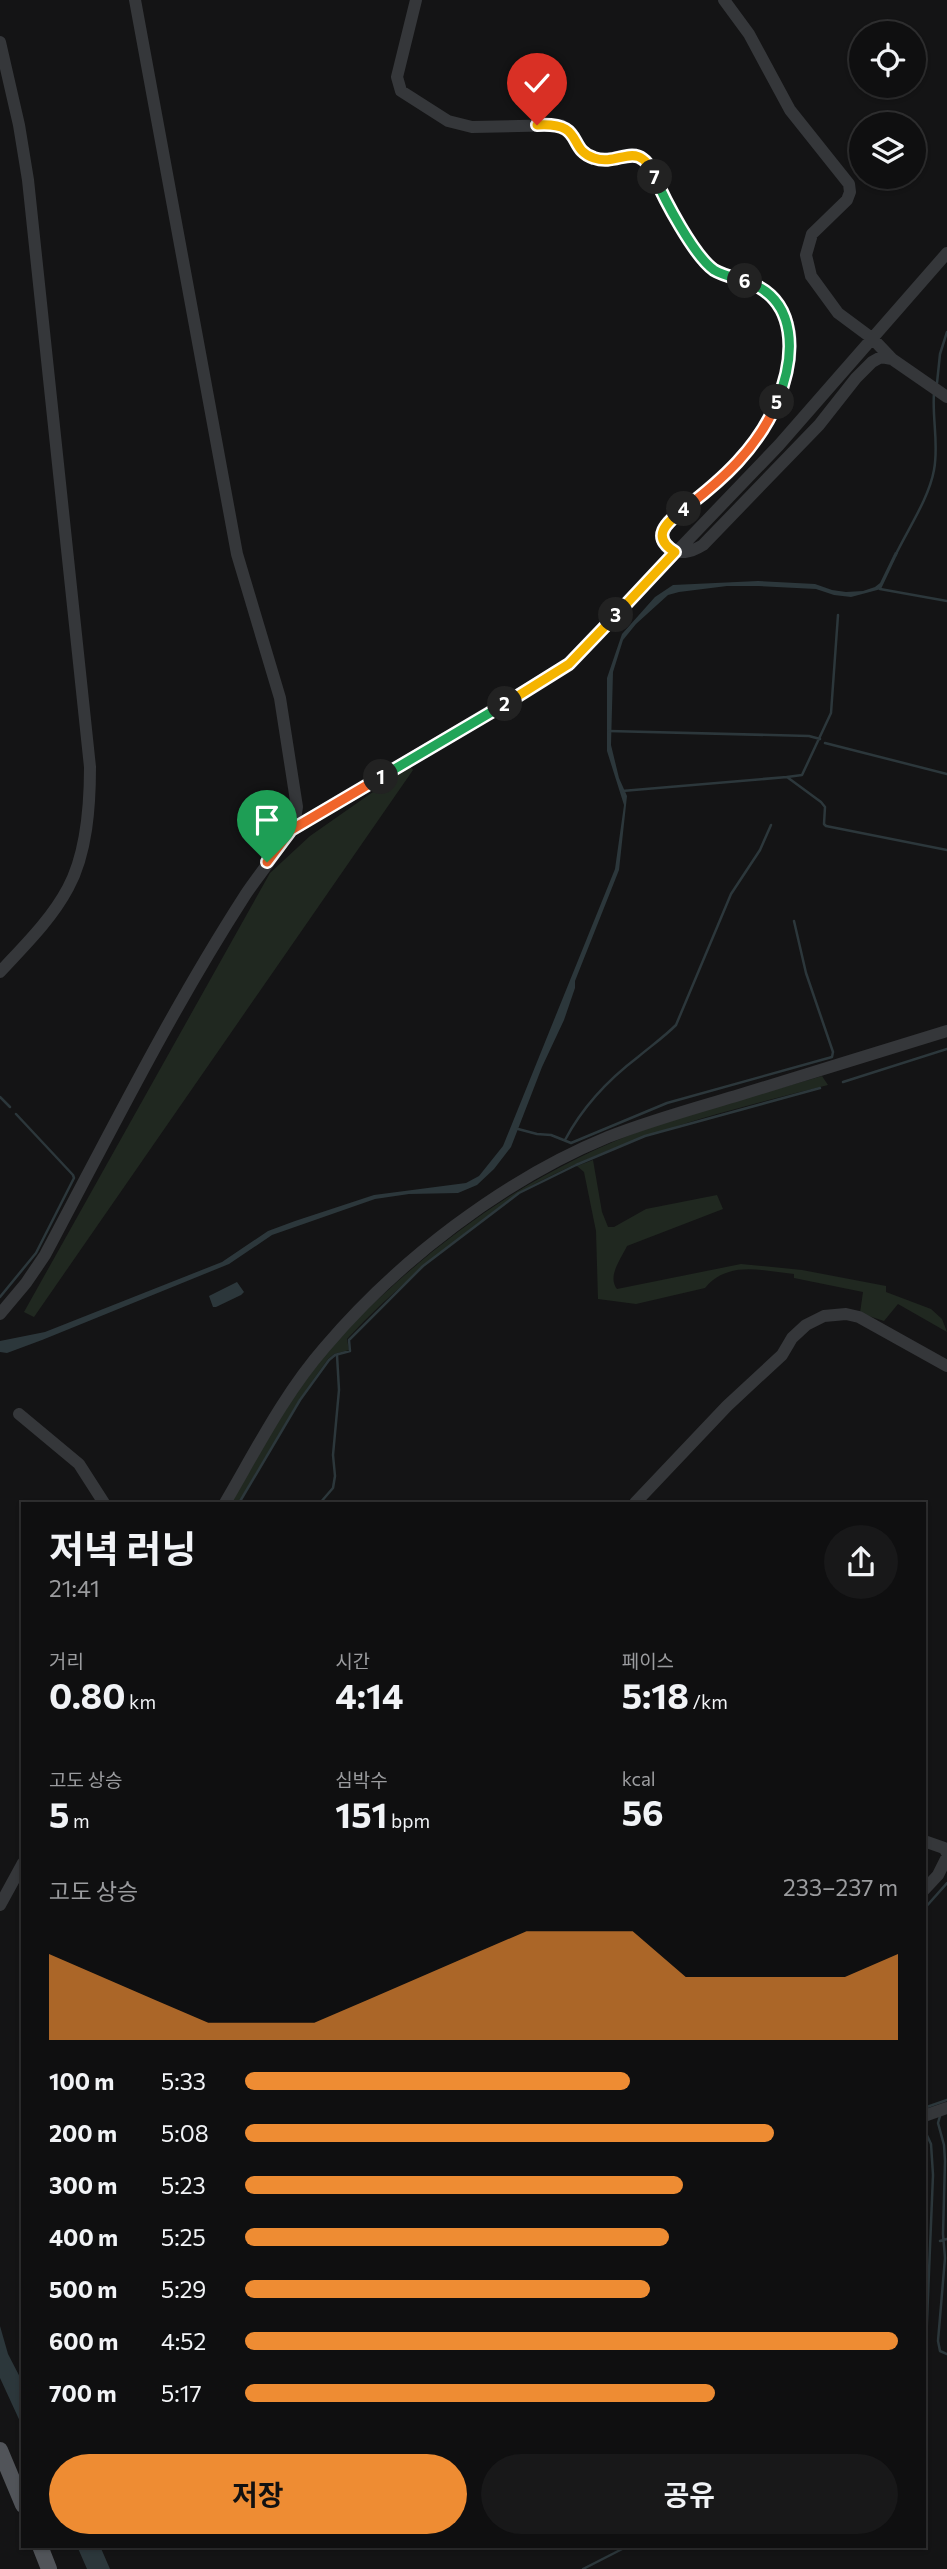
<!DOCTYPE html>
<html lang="ko">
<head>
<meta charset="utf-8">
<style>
	:root { --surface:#0f0f10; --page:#181819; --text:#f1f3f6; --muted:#9b9c9f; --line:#2f2f30; --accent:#ee8c33 }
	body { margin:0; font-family:Commissioner,"Noto Sans KR",sans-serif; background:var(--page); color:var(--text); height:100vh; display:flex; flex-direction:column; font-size:26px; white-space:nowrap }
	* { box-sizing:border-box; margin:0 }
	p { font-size:23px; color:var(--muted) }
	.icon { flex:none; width:38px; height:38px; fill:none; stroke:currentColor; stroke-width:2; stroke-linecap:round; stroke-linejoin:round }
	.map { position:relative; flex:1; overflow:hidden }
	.details { position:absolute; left:21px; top:1502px; width:905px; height:1046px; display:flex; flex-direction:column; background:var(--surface); border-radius:0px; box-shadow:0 2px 5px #0004,0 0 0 2px var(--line) }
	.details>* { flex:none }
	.fabs { position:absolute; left:849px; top:21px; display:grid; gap:14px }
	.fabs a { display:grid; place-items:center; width:77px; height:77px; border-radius:50%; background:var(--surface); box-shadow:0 2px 5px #0004,0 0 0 2px var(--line); font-size:35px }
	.pin { position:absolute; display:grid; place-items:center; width:60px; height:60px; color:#fff; margin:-72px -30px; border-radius:50% 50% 50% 0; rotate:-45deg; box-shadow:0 0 7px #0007 }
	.pin .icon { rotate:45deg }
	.km { position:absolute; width:35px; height:35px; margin:-18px; border-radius:50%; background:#222; color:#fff; font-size:19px; line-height:35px; text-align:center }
	.round { display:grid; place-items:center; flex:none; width:74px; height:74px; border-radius:37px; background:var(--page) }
	.overview { display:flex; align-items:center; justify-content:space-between; height:119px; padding:0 28px }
	h1 { font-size:38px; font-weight:700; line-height:52px }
	.metrics { display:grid; grid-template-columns:repeat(3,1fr); gap:10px; height:119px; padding:7px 28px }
	.metrics div { display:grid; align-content:center }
	.metrics b { font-size:35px; font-weight:700 }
	.metrics small { font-size:19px; font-weight:400 }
	.metrics p { font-size:19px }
	.chart { height:196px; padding:14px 28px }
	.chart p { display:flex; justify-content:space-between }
	.chart svg { width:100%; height:126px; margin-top:7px; fill:var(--accent); opacity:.7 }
	.action { display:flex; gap:14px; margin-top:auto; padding:14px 28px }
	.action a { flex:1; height:80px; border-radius:42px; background:var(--accent); color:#111; font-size:28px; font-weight:700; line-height:80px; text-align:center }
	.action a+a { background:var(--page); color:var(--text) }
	ul { padding:0 28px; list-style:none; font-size:23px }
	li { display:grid; grid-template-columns:112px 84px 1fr; align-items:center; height:52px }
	li i { height:18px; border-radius:9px; background:var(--accent) }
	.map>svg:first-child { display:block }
	.green { fill:#202820 }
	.water { fill:#2c373b }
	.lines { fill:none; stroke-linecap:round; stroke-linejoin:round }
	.stream { stroke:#2c373b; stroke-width:2.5 }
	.minor { stroke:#35373a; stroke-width:12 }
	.major { stroke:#515459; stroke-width:16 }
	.split-1-casing { stroke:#fff; stroke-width:14 }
	.split-2-casing { stroke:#fff; stroke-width:14 }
	.split-3-casing { stroke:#fff; stroke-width:14 }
	.split-4-casing { stroke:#fff; stroke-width:14 }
	.split-5-casing { stroke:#fff; stroke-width:14 }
	.split-6-casing { stroke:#fff; stroke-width:14 }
	.split-7-casing { stroke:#fff; stroke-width:14 }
	.split-8-casing { stroke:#fff; stroke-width:14 }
	.split-1 { stroke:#f0652b; stroke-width:9 }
	.split-2 { stroke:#22a559; stroke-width:9 }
	.split-3 { stroke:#f5b400; stroke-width:9 }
	.split-4 { stroke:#f5b400; stroke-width:9 }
	.split-5 { stroke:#f0652b; stroke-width:9 }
	.split-6 { stroke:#22a559; stroke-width:9 }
	.split-7 { stroke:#22a559; stroke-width:9 }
	.split-8 { stroke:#f5b400; stroke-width:9 }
</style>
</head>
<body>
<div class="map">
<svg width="947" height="2569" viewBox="0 0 947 2569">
	<rect width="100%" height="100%" fill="#141415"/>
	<path class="green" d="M410,766L413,770L34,1317L24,1312L270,873L310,836Z
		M822,1076L828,1085C723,1111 617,1138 522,1191C505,1201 490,1215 474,1226C429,1261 386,1297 347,1339L349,1350L334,1354L328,1359L299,1400L238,1503H230C260,1450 289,1393 329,1347C347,1327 367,1309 386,1292C466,1218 551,1163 654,1126C709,1107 766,1093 822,1076Z
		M593,1160L602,1212L608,1227H614L646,1209L717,1195L723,1209L627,1246C621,1259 607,1276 617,1289L741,1264L802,1270L886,1286V1292L931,1309L942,1319L947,1332L898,1304L884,1321L860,1313L863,1292L794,1278V1274C762,1271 728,1260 705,1288L636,1304L598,1299L596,1231L584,1172L577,1166Z"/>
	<path class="water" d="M895,552L898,553L881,589L851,597L834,595L816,589L758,586H727L679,592L668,595L636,624L623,640L613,672L611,745L619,778L627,796L619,870L575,981V988L564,1020L542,1067L511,1147L494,1169L477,1185L458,1193L409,1194L375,1199L272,1235L229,1264L42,1340L7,1353L0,1352V1341L45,1332L222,1262L268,1231L295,1221L374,1195L466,1183L479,1176L503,1146L615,869L624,805L607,751V678L622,634L655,597L673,585L758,581L815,584L832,590L846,592L863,591L875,587L880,583Z
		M237,1282L244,1292L241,1295L216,1307H213L209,1296Z
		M0,2326L8,2354L23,2383V2428L0,2378Z
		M77,2546H100L110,2569H87Z"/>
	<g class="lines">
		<path class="stream" d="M937,383L940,354L947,332
			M895,556C908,529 929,498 934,470C939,444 932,419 934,393
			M880,589L947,601
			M609,731L809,736L820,739
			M825,743L947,774
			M787,777L802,775L831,713L838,615
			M622,791L787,777L821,802L825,807L824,824L826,826L947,850
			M843,1082L947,1049
			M0,1097L10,1107
			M518,1129L537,1134L551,1135L571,1143L667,1103L832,1057L833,1052L806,973L794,921
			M565,1140C582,1108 609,1079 638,1057C651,1046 664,1037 676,1025L731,894L760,850L771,825
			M0,1297L36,1253L74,1178L73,1175L16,1114
			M239,1503L300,1400L329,1360L335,1355L350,1351L349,1340L423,1266L519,1193L576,1165L645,1136L820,1088
			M320,1503L333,1488L335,1476L333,1455L339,1390L337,1355
			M924,1909L947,1883
			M924,2108L947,2100
			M940,2116L938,2123L944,2145L945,2161L943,2234L945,2258L938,2341L940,2351L947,2354
			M924,2129L931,2144L933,2175L924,2393
			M940,2241L947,2239
			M583,2569L628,2546"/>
		<path class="minor" d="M416,0L397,77L401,91L448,121L472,127L561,125C576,133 578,153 594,158C611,164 630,146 645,161C655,171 659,187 665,199C675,218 691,246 705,262C722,281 754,276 770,295C778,304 786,316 789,327C799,373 766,430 738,463C718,486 692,503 668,521C662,531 662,536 666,547C681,555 690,553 703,545L819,425L856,378L872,362L881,357L892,359
			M724,0L749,34L790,110L849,184L850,192L847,200L812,234L806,255L811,276L838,313L873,339L892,359L947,397
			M0,42L19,125L28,180L90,767C90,806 87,853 68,888C51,920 24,946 0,972
			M292,830L569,664L779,445L947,253
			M0,1314L26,1283L45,1255C109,1135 170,1012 244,897C259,873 295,834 297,807L280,698L237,554L135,0
			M19,1414L79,1464L104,1503
			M225,1503C256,1450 284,1394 325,1347C398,1261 503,1180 608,1137C651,1120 695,1108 739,1095C808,1074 878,1052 947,1031
			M635,1503L727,1406L782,1355L792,1338L806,1325L824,1316L846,1314L859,1317L947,1366
			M924,1841L944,1848L947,1853
			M924,1890L938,1875L947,1857
			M0,1905L23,1863
			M924,2116L947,2108"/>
		<path class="major" d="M0,2450L23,2505
			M40,2546L49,2569"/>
	</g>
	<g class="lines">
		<g class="split-1-casing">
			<path id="split-1" d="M267,862L291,830L381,777"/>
		</g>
		<g class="split-2-casing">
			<path id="split-2" d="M381,777L505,704"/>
		</g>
		<g class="split-3-casing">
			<path id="split-3" d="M505,704L569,664L616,615"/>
		</g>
		<g class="split-4-casing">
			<path id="split-4" d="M616,615L675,552C649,536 668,522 684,509"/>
		</g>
		<g class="split-5-casing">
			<path id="split-5" d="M684,509C722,480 758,448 777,402"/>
		</g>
		<g class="split-6-casing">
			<path id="split-6" d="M745,281C800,299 795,358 777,402"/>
		</g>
		<g class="split-7-casing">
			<path id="split-7" d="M655,177C664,199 694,256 714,270C722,275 735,278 745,281"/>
		</g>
		<g class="split-8-casing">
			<path id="split-8" d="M537,125C586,122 566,149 594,158C620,167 638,137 655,177"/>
		</g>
		<use href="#split-1" class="split-1"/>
		<use href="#split-2" class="split-2"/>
		<use href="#split-3" class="split-3"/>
		<use href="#split-4" class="split-4"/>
		<use href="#split-5" class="split-5"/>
		<use href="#split-6" class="split-6"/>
		<use href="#split-7" class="split-7"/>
		<use href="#split-8" class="split-8"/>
	</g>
</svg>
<div class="fabs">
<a><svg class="icon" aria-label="locate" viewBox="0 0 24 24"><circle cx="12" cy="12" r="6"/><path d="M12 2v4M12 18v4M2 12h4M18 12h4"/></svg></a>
<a><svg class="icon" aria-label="layers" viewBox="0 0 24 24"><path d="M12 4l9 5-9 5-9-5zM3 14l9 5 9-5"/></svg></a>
</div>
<div class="pin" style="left:267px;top:862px;background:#1e9e55"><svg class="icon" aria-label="arrive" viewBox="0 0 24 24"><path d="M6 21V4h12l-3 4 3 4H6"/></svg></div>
<div class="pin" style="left:537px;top:125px;background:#d93025"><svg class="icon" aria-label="check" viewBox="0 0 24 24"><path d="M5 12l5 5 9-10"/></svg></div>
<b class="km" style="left:381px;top:777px">1</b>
<b class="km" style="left:505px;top:704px">2</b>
<b class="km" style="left:616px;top:615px">3</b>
<b class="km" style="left:684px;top:509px">4</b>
<b class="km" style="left:777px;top:402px">5</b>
<b class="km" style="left:745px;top:281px">6</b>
<b class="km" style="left:655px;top:177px">7</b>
<section class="details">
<div class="overview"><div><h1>저녁 러닝</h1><p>21:41</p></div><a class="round"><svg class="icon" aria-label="share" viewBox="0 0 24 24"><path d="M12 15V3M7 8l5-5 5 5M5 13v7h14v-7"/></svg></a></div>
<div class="metrics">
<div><p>거리</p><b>0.80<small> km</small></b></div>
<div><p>시간</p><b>4:14</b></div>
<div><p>페이스</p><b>5:18<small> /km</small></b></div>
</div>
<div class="metrics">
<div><p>고도 상승</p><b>5<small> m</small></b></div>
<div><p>심박수</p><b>151<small> bpm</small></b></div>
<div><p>kcal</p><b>56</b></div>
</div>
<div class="chart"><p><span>고도 상승</span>233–237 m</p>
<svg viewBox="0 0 160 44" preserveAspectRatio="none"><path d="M0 44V14L10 22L20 30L30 38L40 38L50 38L60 30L70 22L80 14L90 6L100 6L110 6L120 22L130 22L140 22L150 22L160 14V44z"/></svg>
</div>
<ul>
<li><b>100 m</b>5:33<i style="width:59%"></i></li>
<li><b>200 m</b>5:08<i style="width:81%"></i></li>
<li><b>300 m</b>5:23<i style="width:67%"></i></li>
<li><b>400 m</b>5:25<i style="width:65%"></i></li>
<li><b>500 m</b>5:29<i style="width:62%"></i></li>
<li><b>600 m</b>4:52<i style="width:100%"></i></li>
<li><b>700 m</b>5:17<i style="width:72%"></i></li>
</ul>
<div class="action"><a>저장</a><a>공유</a></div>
</section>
</div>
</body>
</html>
